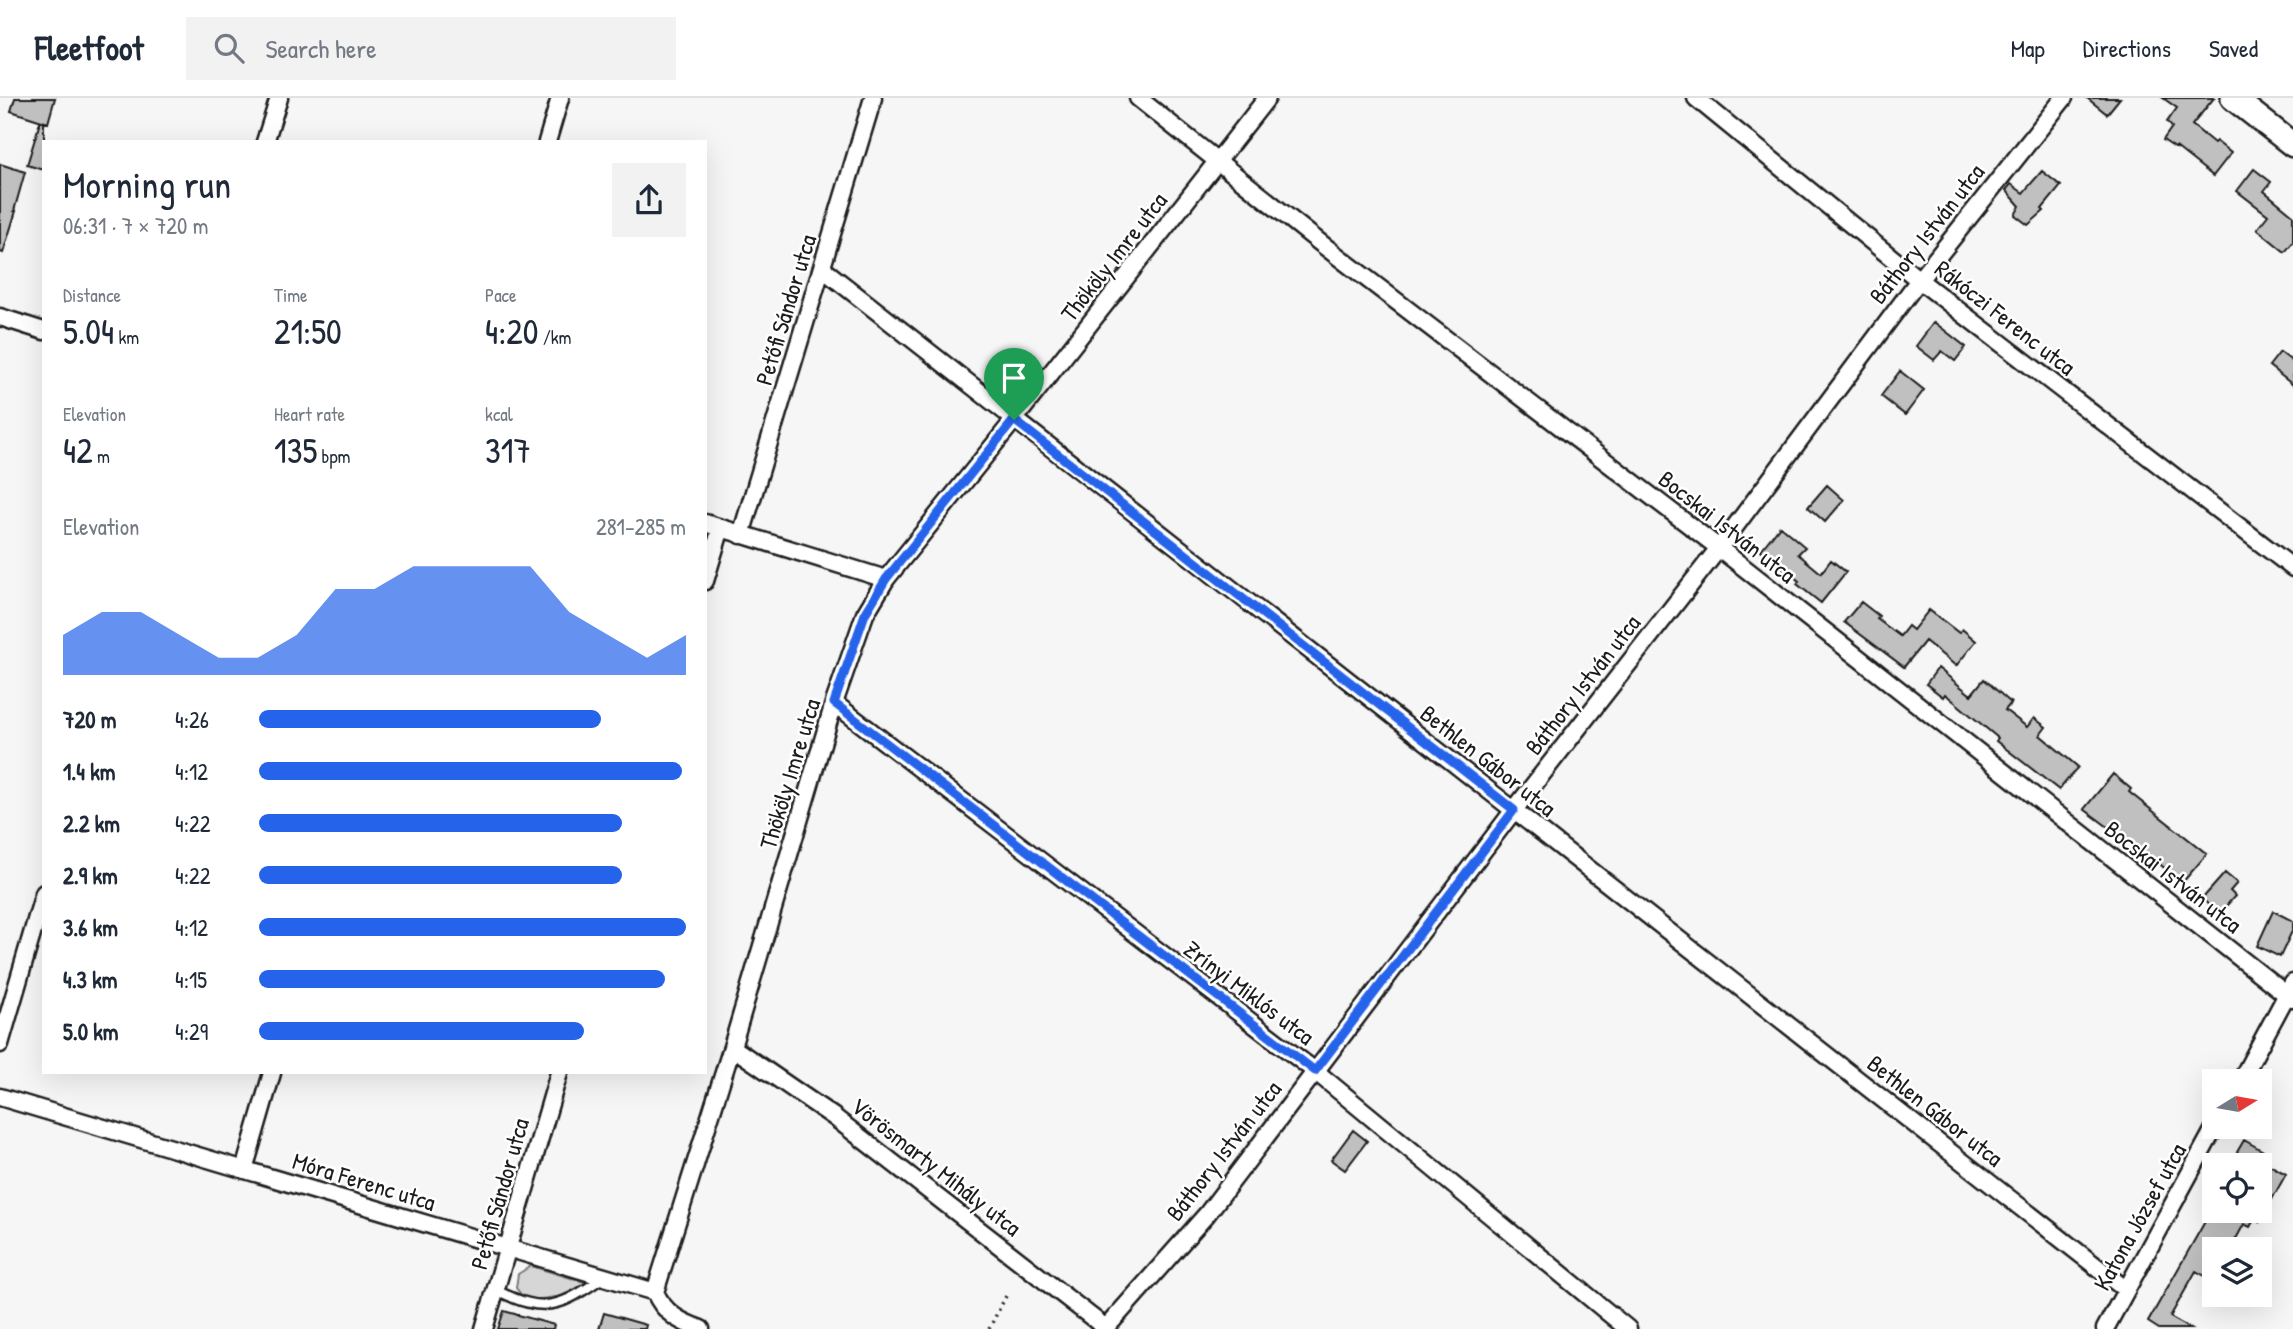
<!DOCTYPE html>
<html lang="en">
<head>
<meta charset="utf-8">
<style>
	:root { --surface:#fff; --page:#f2f2f3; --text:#1f2937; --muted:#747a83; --line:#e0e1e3; --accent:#2563eb }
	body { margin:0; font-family:"Patrick Hand",sans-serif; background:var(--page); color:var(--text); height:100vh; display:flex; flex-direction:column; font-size:26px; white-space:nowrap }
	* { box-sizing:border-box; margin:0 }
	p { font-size:23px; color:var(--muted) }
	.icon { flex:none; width:38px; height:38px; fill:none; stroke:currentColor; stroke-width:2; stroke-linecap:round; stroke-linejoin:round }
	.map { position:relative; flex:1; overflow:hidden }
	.sheet { position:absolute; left:42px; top:42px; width:665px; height:934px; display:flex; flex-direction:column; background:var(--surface); border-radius:0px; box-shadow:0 7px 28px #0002 }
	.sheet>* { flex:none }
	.needle { width:46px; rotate:79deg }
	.tools { position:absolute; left:2202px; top:971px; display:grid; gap:14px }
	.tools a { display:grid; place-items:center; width:70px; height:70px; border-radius:0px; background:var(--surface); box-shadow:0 7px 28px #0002; font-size:35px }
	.pin { position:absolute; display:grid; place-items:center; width:60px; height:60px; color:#fff; margin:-72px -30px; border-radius:50% 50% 50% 0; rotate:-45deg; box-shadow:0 0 7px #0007 }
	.pin .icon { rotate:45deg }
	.round { display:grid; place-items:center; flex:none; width:74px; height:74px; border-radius:0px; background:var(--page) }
	.overview { display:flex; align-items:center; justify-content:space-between; height:119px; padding:0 21px }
	h1 { font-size:38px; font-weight:600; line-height:52px }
	.metrics { display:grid; grid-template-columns:repeat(3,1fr); gap:10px; height:119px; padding:7px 21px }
	.metrics div { display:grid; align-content:center }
	.metrics b { font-size:35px; font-weight:600 }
	.metrics small { font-size:19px; font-weight:400 }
	.metrics p { font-size:19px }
	.chart { height:196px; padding:14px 21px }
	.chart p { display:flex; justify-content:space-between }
	.chart svg { width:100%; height:126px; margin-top:7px; fill:var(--accent); opacity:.7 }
	ul { padding:0 21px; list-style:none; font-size:23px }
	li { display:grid; grid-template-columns:112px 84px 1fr; align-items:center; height:52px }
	li i { height:18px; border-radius:9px; background:var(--accent) }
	header { display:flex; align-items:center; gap:42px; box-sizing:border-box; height:98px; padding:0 35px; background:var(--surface); border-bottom:2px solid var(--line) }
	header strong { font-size:33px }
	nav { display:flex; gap:38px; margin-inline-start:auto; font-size:24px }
	.search { width:490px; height:63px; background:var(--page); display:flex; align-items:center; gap:18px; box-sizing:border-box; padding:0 24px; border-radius:0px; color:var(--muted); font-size:26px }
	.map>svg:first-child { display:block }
	.green { fill:#d6d6d6; stroke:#797979; stroke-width:2 }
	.building { fill:#c0c0c0; stroke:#1c1c1c; stroke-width:2 }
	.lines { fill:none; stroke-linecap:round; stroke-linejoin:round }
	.lane-casing { stroke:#1c1c1c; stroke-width:13 }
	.street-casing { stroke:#1c1c1c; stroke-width:21 }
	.secondary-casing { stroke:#1c1c1c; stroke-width:28 }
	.path { stroke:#1c1c1c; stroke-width:3.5; stroke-dasharray:2 5; stroke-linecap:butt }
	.lane { stroke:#fff; stroke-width:8 }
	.street { stroke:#fff; stroke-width:16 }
	.secondary { stroke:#fff; stroke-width:23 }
	.route-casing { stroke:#fff; stroke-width:14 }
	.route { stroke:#2563eb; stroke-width:9 }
	.labels { text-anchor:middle; stroke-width:5; stroke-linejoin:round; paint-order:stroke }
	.street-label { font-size:24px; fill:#1c1c1c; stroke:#fff }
</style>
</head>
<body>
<header>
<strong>Fleetfoot</strong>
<div class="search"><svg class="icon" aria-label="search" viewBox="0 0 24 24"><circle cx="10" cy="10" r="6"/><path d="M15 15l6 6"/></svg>Search here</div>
<nav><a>Map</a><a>Directions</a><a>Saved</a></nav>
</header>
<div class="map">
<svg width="2293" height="1231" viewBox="0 0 2293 1231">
	<rect width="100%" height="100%" fill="#f6f6f6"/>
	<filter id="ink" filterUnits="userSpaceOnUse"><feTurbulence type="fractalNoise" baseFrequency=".0143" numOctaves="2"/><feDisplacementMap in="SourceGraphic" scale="14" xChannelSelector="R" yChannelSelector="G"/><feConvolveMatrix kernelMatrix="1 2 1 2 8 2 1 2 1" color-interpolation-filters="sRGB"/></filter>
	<g filter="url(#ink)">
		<path class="green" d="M531,1168L584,1184V1187L570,1197L534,1202L524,1200L516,1190L518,1176Z"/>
		<path class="building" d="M15,0H55L48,25L11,13Z
			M2087,0H2120L2107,16Z
			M2163,0H2214L2192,27L2214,45L2216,43L2231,55L2213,78L2176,49L2175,50L2163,42L2172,29L2167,24L2177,10Z
			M40,24H44V72L27,67Z
			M0,66L25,74L14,113H16L3,155L0,154Z
			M2254,71L2271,84L2264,93L2293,117V144L2285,154L2257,131L2268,117L2237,93Z
			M2042,73L2061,88L2042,111L2044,113L2028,127L2015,117L2020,108L2006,92L2011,86L2023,95Z
			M1934,224L1966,249L1955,263L1942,253L1934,262L1916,248Z
			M2280,254L2293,264V287L2269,268Z
			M1900,273L1924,292L1905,317L1881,298Z
			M1827,387L1844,402L1825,424L1808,409Z
			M1780,428L1805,449L1798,456L1821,475L1831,462L1846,474L1821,505L1797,486L1799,483L1761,452Z
			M1861,504L1879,518L1877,521L1900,538L1908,528L1913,532L1929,512L1959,535L1962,531L1976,543L1956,568L1925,543L1904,569L1844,524Z
			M1938,570L1971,597L1984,581L2011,605L2005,612L2027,629L2034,620L2046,629L2040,637L2078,669L2059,692L1996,643L1998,640L1945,596L1943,599L1926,586Z
			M2113,676L2131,691L2129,694L2207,756L2182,785L2141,750L2139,752L2084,711Z
			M2225,775L2237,785L2230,793L2235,798L2219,816L2202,801Z
			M2273,813L2293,823V831L2280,859L2257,848Z
			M1353,1032L1367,1043L1345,1072L1331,1062Z
			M2244,1042L2267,1055L2262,1063L2286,1076L2259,1125V1068H2229Z
			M2211,1113H2259L2250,1129L2244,1126L2230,1152H2214V1183L2196,1173L2170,1219L2191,1231H2159L2148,1224Z
			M504,1213L554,1227L553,1231H498Z
			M604,1215L646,1227L645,1231H599Z"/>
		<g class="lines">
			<g class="lane-casing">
				<path id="lane" d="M496,1192C546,1217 560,1209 604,1179"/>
			</g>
			<g class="street-casing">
				<path id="street" d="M1138,0L1323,147L1719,450L2287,897L2293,900
					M1696,0L1919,182L2293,470
					M265,44L279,0
					M547,44L560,0
					M823,171L2125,1191
					M0,219L44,233
					M705,425L886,481
					M741,437L873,0
					M705,483L721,430
					M834,605L1315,973L1628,1231
					M0,946L44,795
					M732,949L834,1019L1107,1231
					M2240,984L2293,885
					M0,999L655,1194
					M244,1072L272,975
					M655,1194L732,949L834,605L865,516L886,481L1014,322L1267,0
					M655,1194C664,1215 680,1224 701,1231
					M1106,1230L1207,1116L1514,712L1719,450L1919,182L2064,0
					M484,1231L559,975
					M2105,1231L2215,1029"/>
			</g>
			<g class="secondary-casing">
				<path id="secondary" d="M2233,0L2293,47"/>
			</g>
			<path class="path" d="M989,1231L1006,1198"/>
			<use href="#lane" class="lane"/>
			<use href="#street" class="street"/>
			<use href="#secondary" class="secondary"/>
		</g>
	</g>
	<g class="lines" filter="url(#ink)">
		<g class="route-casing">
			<path id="route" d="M1014,322L1514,712L1315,973L834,605L865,516L886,481Z"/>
		</g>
		<use href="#route" class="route"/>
	</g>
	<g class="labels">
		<g class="street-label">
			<text transform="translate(1927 136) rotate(-52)" y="8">Báthory István utca</text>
			<text transform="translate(1114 159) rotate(-52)" y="8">Thököly Imre utca</text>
			<text transform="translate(786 212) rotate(-73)" y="8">Petőfi Sándor utca</text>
			<text transform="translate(2005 220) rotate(38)" y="8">Rákóczi Ferenc utca</text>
			<text transform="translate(1727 429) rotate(38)" y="8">Bocskai István utca</text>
			<text transform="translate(1583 587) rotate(-52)" y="8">Báthory István utca</text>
			<text transform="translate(1488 663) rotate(38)" y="8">Bethlen Gábor utca</text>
			<text transform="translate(790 676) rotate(-73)" y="8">Thököly Imre utca</text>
			<text transform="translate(2173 779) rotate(38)" y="8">Bocskai István utca</text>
			<text transform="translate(1249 895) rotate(37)" y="8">Zrínyi Miklós utca</text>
			<text transform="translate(1935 1013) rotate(38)" y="8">Bethlen Gábor utca</text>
			<text transform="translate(1224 1053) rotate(-52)" y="8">Báthory István utca</text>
			<text transform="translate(936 1069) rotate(38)" y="8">Vörösmarty Mihály utca</text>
			<text transform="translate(364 1084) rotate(17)" y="8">Móra Ferenc utca</text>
			<text transform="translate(500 1096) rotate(-74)" y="8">Petőfi Sándor utca</text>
			<text transform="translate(2140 1119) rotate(-61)" y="8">Katona József utca</text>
		</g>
	</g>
</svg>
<div class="tools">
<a><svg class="needle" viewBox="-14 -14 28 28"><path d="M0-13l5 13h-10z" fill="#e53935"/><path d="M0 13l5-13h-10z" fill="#747a83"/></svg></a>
<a><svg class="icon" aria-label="locate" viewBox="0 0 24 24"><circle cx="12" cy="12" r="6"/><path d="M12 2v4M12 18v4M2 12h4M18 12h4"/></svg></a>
<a><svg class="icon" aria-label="layers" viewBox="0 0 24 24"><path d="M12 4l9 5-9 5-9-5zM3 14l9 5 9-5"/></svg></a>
</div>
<div class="pin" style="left:1014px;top:322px;background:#1e9e55"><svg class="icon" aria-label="arrive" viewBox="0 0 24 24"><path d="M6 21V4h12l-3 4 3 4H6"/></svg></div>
<section class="sheet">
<div class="overview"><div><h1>Morning run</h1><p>06:31 · 7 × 720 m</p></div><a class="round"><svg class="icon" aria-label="share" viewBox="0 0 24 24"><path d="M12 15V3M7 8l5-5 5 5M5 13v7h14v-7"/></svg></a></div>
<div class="metrics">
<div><p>Distance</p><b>5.04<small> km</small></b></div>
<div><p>Time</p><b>21:50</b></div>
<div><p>Pace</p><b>4:20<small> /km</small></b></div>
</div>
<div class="metrics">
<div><p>Elevation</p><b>42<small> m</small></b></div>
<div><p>Heart rate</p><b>135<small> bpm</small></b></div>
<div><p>kcal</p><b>317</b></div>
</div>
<div class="chart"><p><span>Elevation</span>281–285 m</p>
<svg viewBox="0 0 160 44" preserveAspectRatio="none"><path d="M0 44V30L10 22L20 22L30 30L40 38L50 38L60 30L70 14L80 14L90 6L100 6L110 6L120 6L130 22L140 30L150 38L160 30V44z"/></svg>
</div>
<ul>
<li><b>720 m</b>4:26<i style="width:80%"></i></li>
<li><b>1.4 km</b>4:12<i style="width:99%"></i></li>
<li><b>2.2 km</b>4:22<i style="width:85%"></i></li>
<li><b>2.9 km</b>4:22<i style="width:85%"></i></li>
<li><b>3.6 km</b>4:12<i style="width:100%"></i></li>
<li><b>4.3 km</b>4:15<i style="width:95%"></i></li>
<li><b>5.0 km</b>4:29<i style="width:76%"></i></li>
</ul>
</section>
</div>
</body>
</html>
